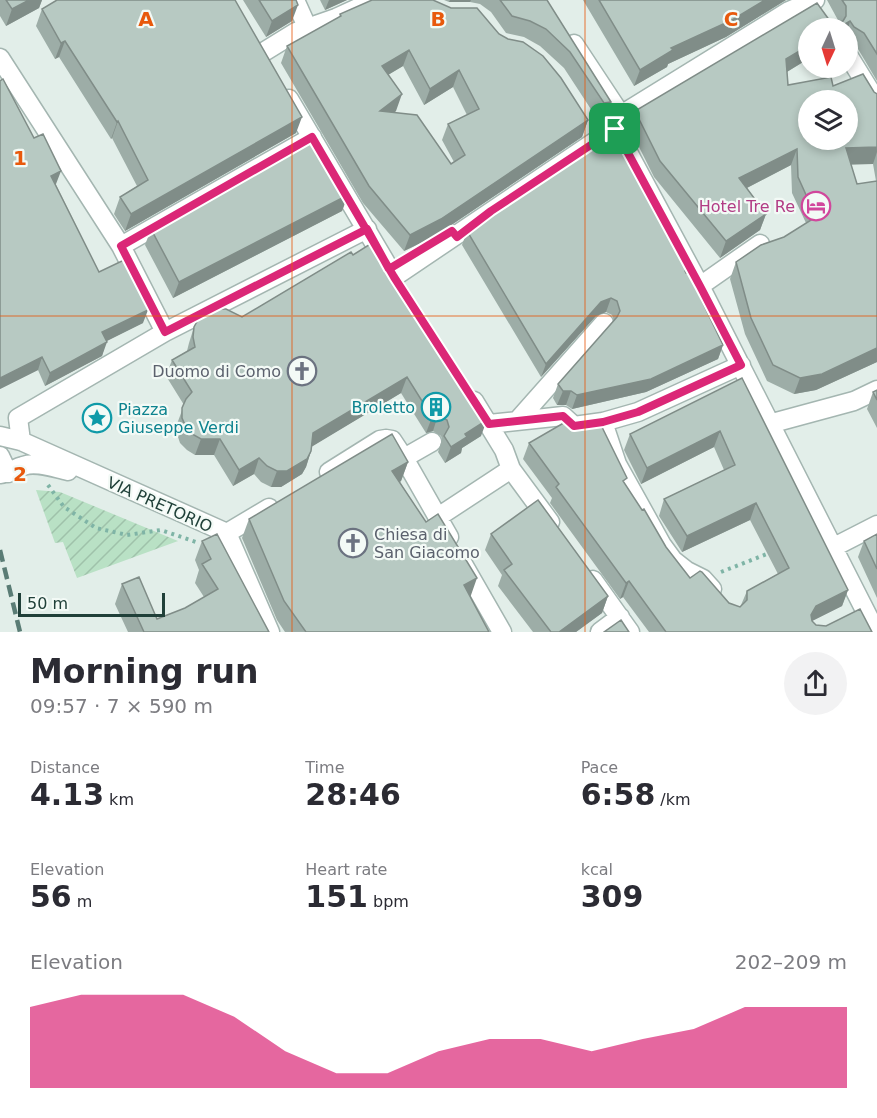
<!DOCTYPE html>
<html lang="en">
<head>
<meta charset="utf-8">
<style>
	:root { --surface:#fff; --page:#f2f2f3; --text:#2b2b33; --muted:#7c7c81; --accent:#db2777 }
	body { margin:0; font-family:"DejaVu Sans",sans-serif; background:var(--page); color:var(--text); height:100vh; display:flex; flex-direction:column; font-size:22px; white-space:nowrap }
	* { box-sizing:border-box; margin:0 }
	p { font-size:20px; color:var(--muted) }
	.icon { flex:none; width:33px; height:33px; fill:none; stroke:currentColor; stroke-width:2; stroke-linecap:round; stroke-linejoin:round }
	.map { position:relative; height:632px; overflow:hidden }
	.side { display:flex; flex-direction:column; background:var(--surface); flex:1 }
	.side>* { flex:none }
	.needle { width:39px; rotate:184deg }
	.fabs { position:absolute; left:798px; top:18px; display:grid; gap:12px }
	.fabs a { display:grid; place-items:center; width:60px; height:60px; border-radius:50%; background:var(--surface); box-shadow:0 3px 9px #0003; font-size:30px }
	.scale { position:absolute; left:18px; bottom:15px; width:147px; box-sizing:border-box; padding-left:6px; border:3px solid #204039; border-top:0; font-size:16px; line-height:21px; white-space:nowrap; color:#204039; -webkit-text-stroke:4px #f3faf6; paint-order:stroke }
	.pin { position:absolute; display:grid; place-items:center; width:51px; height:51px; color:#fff; margin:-26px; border-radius:12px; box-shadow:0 3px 9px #0006 }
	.round { display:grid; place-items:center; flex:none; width:63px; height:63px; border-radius:32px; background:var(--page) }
	.head { display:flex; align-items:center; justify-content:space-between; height:102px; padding:0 30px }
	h1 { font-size:33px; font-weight:700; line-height:45px }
	.metrics { display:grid; grid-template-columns:repeat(3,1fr); gap:9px; height:102px; padding:6px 30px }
	.metrics div { display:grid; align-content:center }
	.metrics b { font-size:30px; font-weight:700 }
	.metrics small { font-size:16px; font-weight:400 }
	.metrics p { font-size:16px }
	.chart { height:168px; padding:12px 30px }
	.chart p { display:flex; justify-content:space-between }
	.chart svg { width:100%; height:108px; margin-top:6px; fill:var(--accent); opacity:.7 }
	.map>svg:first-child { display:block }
	.garden { fill:url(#garden-furrows) }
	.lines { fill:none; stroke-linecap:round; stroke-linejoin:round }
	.minor-casing { stroke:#a4b6b1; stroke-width:21 }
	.path { stroke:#7fb4a6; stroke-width:4; stroke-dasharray:3 4.5; stroke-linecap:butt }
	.minor { stroke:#fff; stroke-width:18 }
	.rail { stroke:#5a7c75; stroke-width:4.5; stroke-dasharray:12 6; stroke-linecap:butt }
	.wall { fill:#9dada7; fill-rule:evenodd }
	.shaded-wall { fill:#808d88 }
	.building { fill:#b7c9c2; stroke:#808d88; stroke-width:1.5; fill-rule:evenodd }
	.route-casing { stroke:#fff; stroke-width:12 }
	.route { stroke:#db2777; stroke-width:8 }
	.grid { fill:none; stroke:#e8590c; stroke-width:1.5; stroke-opacity:0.55 }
	.labels { text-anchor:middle; stroke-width:4.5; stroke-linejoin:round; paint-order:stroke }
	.hotel-label { font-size:16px; fill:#b23c85; stroke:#f3faf6; text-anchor:end }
	.worship-label { font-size:16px; fill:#5b616d; stroke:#f3faf6; text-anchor:end }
	.culture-label { font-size:16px; fill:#0d838f; stroke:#f3faf6; text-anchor:end }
	.street-label { font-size:16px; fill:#204039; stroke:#f3faf6 }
	.grid-label { font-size:20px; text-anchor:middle; font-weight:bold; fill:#e8590c; stroke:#f3faf6; stroke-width:4.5; stroke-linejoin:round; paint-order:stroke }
</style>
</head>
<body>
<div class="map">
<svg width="877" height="632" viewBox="0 0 877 632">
	<defs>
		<pattern id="garden-furrows" width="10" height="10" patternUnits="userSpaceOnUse" patternTransform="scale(1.5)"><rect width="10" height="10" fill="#b9e1c5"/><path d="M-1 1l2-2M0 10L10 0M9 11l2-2" fill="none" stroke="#9fc2aa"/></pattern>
	</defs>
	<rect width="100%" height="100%" fill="#e2eee9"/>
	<path class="garden" d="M36,490L60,492L178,541L77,578L63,542L55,543Z"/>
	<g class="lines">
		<g class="minor-casing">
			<path id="minor" d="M295,0L308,29
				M574,44L621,115
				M262,53L296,32L336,18L375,0
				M848,55L877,102
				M0,58L121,246L165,332
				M289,99L386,263
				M615,128L700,286L876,632
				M121,246L312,137
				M394,277L615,128L621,115L789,11L815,0
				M700,286L760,244
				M474,401L504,450L511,469L550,522
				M518,420L604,323
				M603,422L617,464L662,545L673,560L687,571L703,579L712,589
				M489,424L563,416L574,426L603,422L638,412L741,365
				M769,424L854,401L877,390
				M0,436L21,441L227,533
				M21,441L18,418L165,332L367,229
				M0,456L8,473
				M404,458L432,442
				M329,472L380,440L386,439L392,440L404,458L449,537
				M0,474C9,473 15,468 23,466C36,461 54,468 68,471
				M438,517L511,469
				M227,533L269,508
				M227,533L270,632
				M834,547L877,525
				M463,564L502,632
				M593,580L630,632
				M600,632L620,617"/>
		</g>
		<path class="path" d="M48,485L64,507L96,528L127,535L161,530L199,543
			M721,572L772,552"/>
		<use href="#minor" class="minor"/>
		<path class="rail" d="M0,550L20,632"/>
	</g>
	<path class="wall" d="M0,0H42L39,8L6,26L0,16Z
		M243,0H296L292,21L266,37Z
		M320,0H347L325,10Z
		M444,0H547L611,102L605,118L598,120L564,68L540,46L524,37L506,33L491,12L480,4L470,2H449Z
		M583,0H786L726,37L668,64L667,67L634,86Z
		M827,0H877V81L858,49L848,43V28H808V59L787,72L788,85L831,77L833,86L863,74L874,92L877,94V362L816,390L794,394L767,381L745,334L730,279L736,262L761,245L784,237L806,223L792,193L791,165L747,188L766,214L760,230L720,258L654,177L629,127L635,111L817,3L830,21L836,23L839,22ZM808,100H848V140H808ZM851,164H873L876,181L857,184Z
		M42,9L296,133L125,231L114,214L120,197L137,186L112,138L111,139L59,57L55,59L36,26Z
		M340,14L499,34L588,120L582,137L435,236L404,251L363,203L281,63L287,46L339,17ZM403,66L424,105L453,87L467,115L448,124L442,140L454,162L451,164L393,113L396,111L388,75Z
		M0,81L56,184V185L99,272L143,323L106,341L102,356L45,386L38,370L0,389Z
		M348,195L342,211L173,298L145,245L151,229Z
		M467,231L687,270L686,273L723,345L718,359L646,392L572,409L566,405H557L553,398L558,384L614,321L612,315L606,312L596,316L541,377L462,245Z
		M351,252L481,436L462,448L461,453L445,463L438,452L442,439L441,436L433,431L426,433L401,393L312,446L311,451L306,467L302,474L281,487H271L261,482L254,474L233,486L214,455H195L187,450L180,443L177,434V424L184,405L166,376L172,360L187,351L189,343L194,327L242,317Z
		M742,378L848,590L842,606L812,621L816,625L872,632H649L623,597L620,599L550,503L552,498L523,459L529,443L573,429L625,484L666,547L690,578L729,603L740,607L741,605L747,591L778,574L750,520L682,552L659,516L664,499L724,470L714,447L641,484L624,450L630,434Z
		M877,390V428L867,409L873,392Z
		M408,462L401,481L400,482L470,597L489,632H285L277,620L242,538L249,519Z
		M491,534L608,596L602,613L576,632H533L498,586L502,575L485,550Z
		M877,534V598L858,557L864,541Z
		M202,541L269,632H128L115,604L122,584L157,619L185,608L204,597L195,583L199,570L195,560Z"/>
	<path class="shaded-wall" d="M29,0H42L39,8L6,26L12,9Z
		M329,0H347L325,10Z
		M450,0H471L470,2H449Z
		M765,0H786L726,37L668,64L667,67L634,86L640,70L671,48Z
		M298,5L292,21L266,37L272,21Z
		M850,21L848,29L838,28Z
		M65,41L59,57L55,59L61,43Z
		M808,46V59L780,76L786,59Z
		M409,50L403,66L376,82L382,66Z
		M459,70L453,87L424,105L430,89Z
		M402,94L396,111L374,128L380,111Z
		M611,102L605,118L598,120L604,103Z
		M302,117L296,133L125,231L131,214Z
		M588,120L582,137L435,236L404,251L410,235Z
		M118,121L112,138L111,139L117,122Z
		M877,147V152L873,164L840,165L846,148Z
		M797,149L791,165L733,195L739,178Z
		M61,171L56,184L47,189L51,176Z
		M348,195L342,211L173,298L179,282Z
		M766,214L760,230L720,258L726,241Z
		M611,298L606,312L596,316L541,377L546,364L601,302Z
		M148,310L143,323L97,346L102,332Z
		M107,342L102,356L45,386L50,373Z
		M723,345L718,359L646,392L572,409L577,395Z
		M877,348V362L816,390L794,394L800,378Z
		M42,357L38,370L0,389V378Z
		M407,377L401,393L308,449L313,433Z
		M563,391H571L566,405H557Z
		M438,415L433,431L426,433L432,417Z
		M487,420L481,436L462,448L461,453L445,463L451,447L465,434Z
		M720,431L714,447L641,484L647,468Z
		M201,439H220L214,455H195Z
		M311,451L306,467L302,474L281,487H271L277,471Z
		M259,458L254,474L233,486L239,470Z
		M408,462L401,481L385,490L392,471Z
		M756,503L750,520L682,552L687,536Z
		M477,578L470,598L464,585Z
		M629,581L623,597L620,599L626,583Z
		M848,590L842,606L810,622L811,615L816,606Z
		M608,596L602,613L576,632H559Z"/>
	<path class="building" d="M6,0H29L12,9Z
		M57,0H235L302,117L131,214L120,197L148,180L118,121L117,122L65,41L61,43L42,9Z
		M259,0H296L298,5L272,21Z
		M372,0H433L451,8H477L499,34L508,39L523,42L543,56L561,78L588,120L441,219L410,235L369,186L287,46L341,16L340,14ZM409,50L430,89L459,70L479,109L448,124L465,155L451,164L417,115L380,111L402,94L382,66Z
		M500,0H547L611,102L604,103L570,52L546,29L530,21L512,16Z
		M599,0H765L732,20L671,48L673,50L640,70Z
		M842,0H877V54L864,33L854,27L850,21L838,28H808V46L786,59L788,85L831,77L833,86L863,74L874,92L877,94V147L846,148L857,184L877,181V348L822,374L800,378L773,365L751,318L736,262L761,245L784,237L816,217L798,177L797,149L739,178L766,214L726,241L660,161L635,111L817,3L830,21L836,23L843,21L846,16V6ZM808,100H848V140H808Z
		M3,79L34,138L43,134L61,171L51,176L99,272L124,260L148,310L102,332L107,342L50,373L42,357L0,378V81Z
		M314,136L348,195L179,282L151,229Z
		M605,138L609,145L620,138L661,214L687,270L685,271L686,273L688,272L723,345L651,379L577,395L571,391H563L558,384L617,317L620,311L617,301L611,298L601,302L546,364L467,231Z
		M375,241L487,420L465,434L467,437L451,447L444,436L449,427L447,420L438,415L432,417L407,377L313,433L311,451L307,459L287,471H277L267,466L259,458L239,470L220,439H201L192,434L186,427L182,418V408L186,399L192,392L172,360L195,347L193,337L194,327L199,318L207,312L216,309H226L242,317L351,252L353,255Z
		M742,378L848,590L816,606L811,615L812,621L816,625L826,626L860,609L872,632H666L629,581L626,583L556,487L559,484L529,443L567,421L573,429L589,420L598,419L627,478L623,481L642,510L644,509L666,547L690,578L700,571L702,572L729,603L740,607L747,600V591L789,568L756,503L687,536L664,499L735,465L720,431L647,468L630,434Z
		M877,390V400L873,392Z
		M392,434L408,462L392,471L426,522L438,514L477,578L464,585L489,632H306L284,601L249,519Z
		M538,500L608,596L559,632H551L504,570L512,564L491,534Z
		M217,534L269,632H144L122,584L139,577L157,619L185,608L218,589L202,564L211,559L202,541Z
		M877,534V569L864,541Z
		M621,620L629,632H604Z"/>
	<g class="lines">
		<g class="route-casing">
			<path id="route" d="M615,129L491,211L457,237L452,231L389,269L367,229L165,332L121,246L312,137L394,277L489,424L563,416L574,426L603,422L638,412L741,365L700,286L615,129"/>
		</g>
		<use href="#route" class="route"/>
	</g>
	<path class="grid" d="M292,0V632M585,0V632M0,316H877"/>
	<defs>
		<g id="hotel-ring" transform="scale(1.5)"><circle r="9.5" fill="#f3faf6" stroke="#d1479c" stroke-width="1.5"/><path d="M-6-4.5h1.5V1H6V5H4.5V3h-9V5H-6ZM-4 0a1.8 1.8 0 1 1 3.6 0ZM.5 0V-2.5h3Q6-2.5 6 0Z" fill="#d1479c"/></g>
		<g id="church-ring" transform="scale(1.5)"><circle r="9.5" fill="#f3faf6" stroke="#6b7280" stroke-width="1.5"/><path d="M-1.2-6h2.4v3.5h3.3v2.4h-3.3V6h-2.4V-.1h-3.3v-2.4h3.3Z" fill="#6b7280"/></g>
		<g id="building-ring" transform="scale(1.5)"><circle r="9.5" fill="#f3faf6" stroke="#0f9aa8" stroke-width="1.5"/><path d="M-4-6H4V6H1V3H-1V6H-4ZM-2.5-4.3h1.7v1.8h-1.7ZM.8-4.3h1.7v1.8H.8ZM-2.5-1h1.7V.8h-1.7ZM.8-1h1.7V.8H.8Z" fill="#0f9aa8"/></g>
		<g id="sight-ring" transform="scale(1.5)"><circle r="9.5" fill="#f3faf6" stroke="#0f9aa8" stroke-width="1.5"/><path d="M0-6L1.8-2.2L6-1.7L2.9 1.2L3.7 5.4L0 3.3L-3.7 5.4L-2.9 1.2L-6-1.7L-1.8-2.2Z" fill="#0f9aa8"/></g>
	</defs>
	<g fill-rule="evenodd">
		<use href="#hotel-ring" x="816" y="206"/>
		<use href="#church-ring" x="302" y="371"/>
		<use href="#building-ring" x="436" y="407"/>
		<use href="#sight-ring" x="97" y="418"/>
		<use href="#church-ring" x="353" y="543"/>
	</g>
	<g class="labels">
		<g class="hotel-label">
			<text x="795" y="212">Hotel Tre Re</text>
		</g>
		<g class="worship-label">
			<text x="281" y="377">Duomo di Como</text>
			<text x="374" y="540" text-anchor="start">Chiesa di<tspan x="374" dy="18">San Giacomo</tspan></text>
		</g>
		<g class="culture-label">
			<text x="415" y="413">Broletto</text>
			<text x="118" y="415" text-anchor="start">Piazza<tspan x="118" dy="18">Giuseppe Verdi</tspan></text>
		</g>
		<g class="street-label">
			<text transform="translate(160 504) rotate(24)" y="6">VIA PRETORIO</text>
		</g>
	</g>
	<g class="grid-label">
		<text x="146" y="26">A</text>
		<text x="438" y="26">B</text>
		<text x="731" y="26">C</text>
		<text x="20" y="165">1</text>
		<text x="20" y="481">2</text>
	</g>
</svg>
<div class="fabs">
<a><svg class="needle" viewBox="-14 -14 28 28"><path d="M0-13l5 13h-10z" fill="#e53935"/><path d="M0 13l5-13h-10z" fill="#7c7c81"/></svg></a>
<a><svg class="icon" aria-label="layers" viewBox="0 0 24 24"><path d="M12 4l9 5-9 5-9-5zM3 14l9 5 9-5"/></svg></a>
</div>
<div class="scale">50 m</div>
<div class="pin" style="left:615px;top:129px;background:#1e9e55"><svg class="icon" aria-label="arrive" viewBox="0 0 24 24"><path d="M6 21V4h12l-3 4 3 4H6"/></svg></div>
</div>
<section class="side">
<div class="head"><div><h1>Morning run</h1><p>09:57 · 7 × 590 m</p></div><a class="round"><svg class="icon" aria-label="share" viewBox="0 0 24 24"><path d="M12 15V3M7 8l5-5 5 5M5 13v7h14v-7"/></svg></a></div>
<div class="metrics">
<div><p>Distance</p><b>4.13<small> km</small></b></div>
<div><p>Time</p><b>28:46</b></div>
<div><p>Pace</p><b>6:58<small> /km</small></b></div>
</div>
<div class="metrics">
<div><p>Elevation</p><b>56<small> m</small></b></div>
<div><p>Heart rate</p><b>151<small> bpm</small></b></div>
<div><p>kcal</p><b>309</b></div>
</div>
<div class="chart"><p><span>Elevation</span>202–209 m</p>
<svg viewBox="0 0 160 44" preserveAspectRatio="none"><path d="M0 44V11L10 6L20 6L30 6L40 15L50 29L60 38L70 38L80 29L90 24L100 24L110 29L120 24L130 20L140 11L150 11L160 11V44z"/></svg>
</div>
</section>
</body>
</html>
